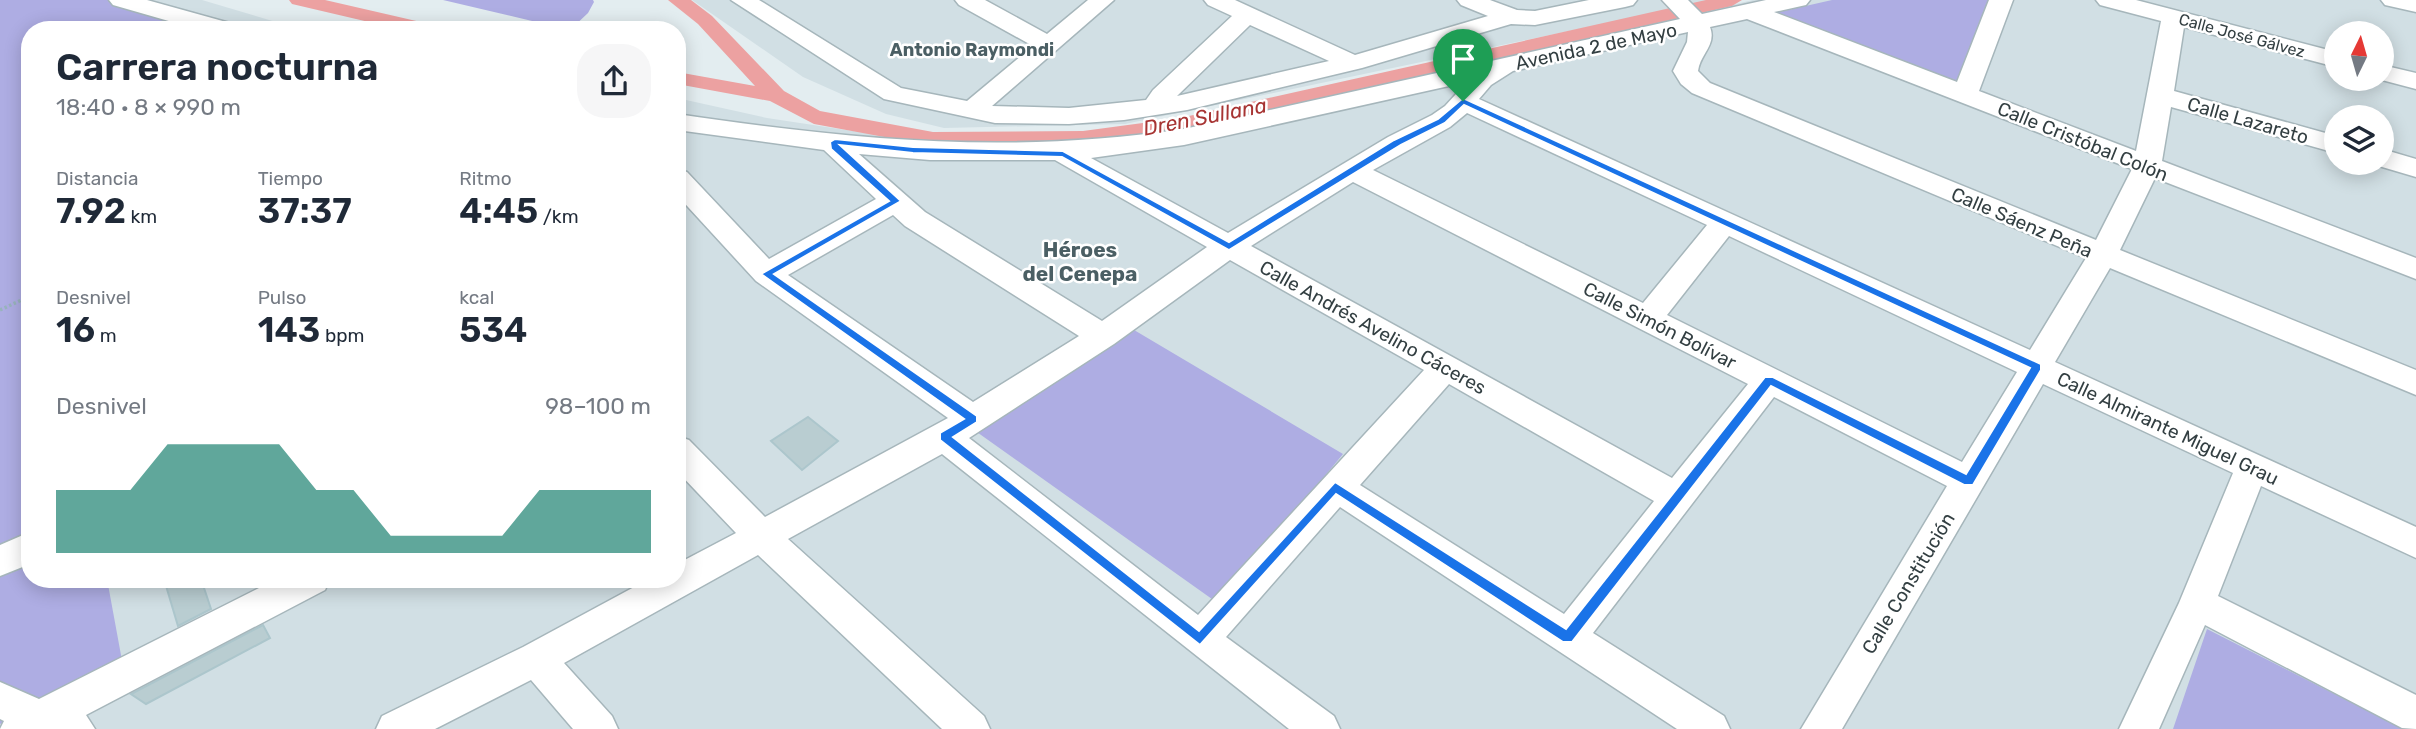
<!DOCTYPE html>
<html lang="es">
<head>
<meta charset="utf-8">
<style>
	:root { --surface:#fff; --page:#f6f6f7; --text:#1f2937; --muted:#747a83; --accent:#1d8271 }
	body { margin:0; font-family:Rubik,sans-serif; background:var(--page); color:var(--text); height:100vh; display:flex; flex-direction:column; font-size:26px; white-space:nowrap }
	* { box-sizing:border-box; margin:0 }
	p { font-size:23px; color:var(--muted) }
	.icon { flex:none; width:38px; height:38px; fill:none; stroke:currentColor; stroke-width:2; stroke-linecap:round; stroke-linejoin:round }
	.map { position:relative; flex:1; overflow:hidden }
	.panel { position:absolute; left:21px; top:21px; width:665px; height:567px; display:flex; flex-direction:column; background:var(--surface); border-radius:28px; box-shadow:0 4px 18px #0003 }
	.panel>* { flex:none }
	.needle { width:46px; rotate:5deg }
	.buttons { position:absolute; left:2324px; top:21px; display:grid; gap:14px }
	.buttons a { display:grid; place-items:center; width:70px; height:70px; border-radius:50%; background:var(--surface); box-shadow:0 4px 18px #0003; font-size:35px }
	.pin { position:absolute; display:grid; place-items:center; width:60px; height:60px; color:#fff; margin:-72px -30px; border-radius:50% 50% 50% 0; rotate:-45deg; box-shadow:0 0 7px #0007 }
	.pin .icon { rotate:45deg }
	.round { display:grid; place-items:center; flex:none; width:74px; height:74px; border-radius:28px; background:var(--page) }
	.overview { display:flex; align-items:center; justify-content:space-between; height:119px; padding:0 35px }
	h1 { font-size:38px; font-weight:600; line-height:52px }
	.metrics { display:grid; grid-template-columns:repeat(3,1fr); gap:10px; height:119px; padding:7px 35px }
	.metrics div { display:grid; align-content:center }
	.metrics b { font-size:35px; font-weight:600 }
	.metrics small { font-size:19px; font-weight:400 }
	.metrics p { font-size:19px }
	.chart { height:196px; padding:14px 35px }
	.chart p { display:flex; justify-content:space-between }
	.chart svg { width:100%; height:126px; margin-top:7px; fill:var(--accent); opacity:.7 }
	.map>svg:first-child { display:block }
	.residential { fill:#d1dfe4; fill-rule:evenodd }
	.green { fill:#aeade3 }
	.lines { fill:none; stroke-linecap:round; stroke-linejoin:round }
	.canal { fill:#eca1a1; fill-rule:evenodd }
	.building { fill:#b9cdd1; stroke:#acc6cc; stroke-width:2 }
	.street-casing { stroke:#a6b6bb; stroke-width:3 }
	.path { stroke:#98b4bc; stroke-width:3.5; stroke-dasharray:2.5 2.5; stroke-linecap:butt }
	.street { fill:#fff; fill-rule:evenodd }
	.route { fill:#1a73e8; stroke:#fff; stroke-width:2; fill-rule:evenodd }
	.labels { text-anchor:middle; stroke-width:5; stroke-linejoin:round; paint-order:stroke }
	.far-street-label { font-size:16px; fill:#333f42; stroke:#fff }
	.far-neighbourhood-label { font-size:18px; font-weight:bold; fill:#4b5f64; stroke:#fff }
	.street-label { font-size:19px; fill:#333f42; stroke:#fff }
	.water-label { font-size:21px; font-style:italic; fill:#a73433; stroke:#fff }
	.neighbourhood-label { font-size:21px; font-weight:bold; fill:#4b5f64; stroke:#fff }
</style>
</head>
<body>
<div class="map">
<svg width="2416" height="729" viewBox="0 0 2416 729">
	<rect width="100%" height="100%" fill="#e3edf0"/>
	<path class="residential" d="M0,0H202L303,30H30V579H677V98L767,118L912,140L1082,145L1171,135L1753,0H2416V729H0ZM2336,33H2382V79H2336ZM2336,117H2382V163H2336Z
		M692,0H1717L1125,124L944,128L886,114L803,77Z"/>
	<path class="green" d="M0,0H113L216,30H30V579H107L123,666L0,724Z
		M443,0H593L594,2L588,13L570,30Z
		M1832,0H1996L1958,87L1766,15Z
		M1129,327L1343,454L1219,604L974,430Z
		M2207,629L2403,729H2173Z"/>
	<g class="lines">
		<path class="canal" d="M289,0H325L438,26L441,30H403L292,4Z
			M668,0H691L712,16L784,91L820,111L933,132L1083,131L1180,118L1706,0H1742L1732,6L1180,132L1083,145L933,146L814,124L770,101L677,84V72L755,86L698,24Z"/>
	</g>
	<path class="building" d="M808,417L838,441L802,470L771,441Z
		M164,579H201L211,609L178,626Z
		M263,625L270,638L146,704L131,694Z"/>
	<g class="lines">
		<g class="street-casing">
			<path id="street" d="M109,0H147L237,25L240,30H200L113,5Z
				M731,0H759L901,88L967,101L1033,46L959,5L955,0H985L1047,34L1088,0H1114L992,106L1069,108L1146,100L1153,90L1232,16L1208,5L1204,0H1235L1355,55L1488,16L1461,5L1457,0H1490L1517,10L1535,11L1589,0H1637L1633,5L1625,7L1535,25L1511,24L1362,68L1187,110L1124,120L1069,124L995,123L884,99ZM1250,25L1329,61L1177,96Z
				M1662,0H1688L1702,14L1766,0H1810L1806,5L1774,12L1957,82L1989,0H2013L1979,91L2136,151L2161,21L2100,5L2096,0H2136L2336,52V67L2184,27L2174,91L2336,136V153L2171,107L2162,161L2416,258V279L2155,178L2120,250L2416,370V395L2110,268L2055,362L2416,527V558L2261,486L2218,596L2416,695V729L2402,728L2205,625L2159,729H2119L2179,603L2233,473L2043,384L1842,729H1801L1947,486L1774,397L1593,633L1724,716L1730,729H1677L1340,507L1226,637L1334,716L1340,729H1289L942,454L788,539L984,716L990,729H942L758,555L564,663L612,716L618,729H573L531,680L435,729H376L382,716L523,647L649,579H677V564L736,533L677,471V436L689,440L765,517L948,418L756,281L677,195V169L687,172L769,259L876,199L824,150L677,130V114C851,140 1009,155 1184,129L1680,19ZM1747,19L2132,169L2096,240L1710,83L1698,71C1700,54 1717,45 1710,27ZM1688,32L1687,42L1673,71L1681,84L1692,93L2086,258L2030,350L1479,99L1491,85L1513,71ZM1467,82L1445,106L1432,115L1388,137L1228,233L1091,158L1184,145ZM1467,113L1707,225L1643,303L1373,170L1450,127ZM859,154L930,160H1055L1207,247L1102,321L925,212ZM1353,182L1748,384L1672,478L1251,246ZM893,215L905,226L1079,336L973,402L788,275ZM1729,236L2017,372L1962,462L1667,315ZM1230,260L1424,370L1198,615L969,438L1114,344ZM1449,384L1654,501L1564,614L1360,485Z
				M2381,0H2416V12L2385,5Z
				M2382,65L2416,73V89L2378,79H2382Z
				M2382,149L2416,159V177L2372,164L2382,163Z
				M30,532V564L0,576V545Z
				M277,579H330L325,590L86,715L95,729H0L4,721L0,719V682L39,699Z"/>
		</g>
		<path class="path" d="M0,310L30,296"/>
		<use href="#street" class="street"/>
	</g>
	<path class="route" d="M1463,98L2041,364V370L1973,485H1964L1771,386L1572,642H1563L1336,494L1200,645L940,440V433L964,419L761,274L889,201L831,149L830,142L835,139L913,147L1063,151L1229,242L1394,140L1438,119ZM1464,105L2030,368L1966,474L1773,377H1765L1566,629L1335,482L1199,631L953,437L977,422V416L774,274L901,201L840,145L913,153L1062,157L1229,250L1401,145L1445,123Z"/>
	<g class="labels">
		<g class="far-street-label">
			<text transform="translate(2242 35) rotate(15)" y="6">Calle José Gálvez</text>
		</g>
		<g class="far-neighbourhood-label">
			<text x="972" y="56">Antonio Raymondi</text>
		</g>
		<g class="street-label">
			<text transform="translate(1596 46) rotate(-12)" y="7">Avenida 2 de Mayo</text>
			<text transform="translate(2248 120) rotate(16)" y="7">Calle Lazareto</text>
			<text transform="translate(2083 141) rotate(22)" y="7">Calle Cristóbal Colón</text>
			<text transform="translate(2022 222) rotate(23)" y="7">Calle Sáenz Peña</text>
			<text transform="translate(1660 325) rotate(27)" y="7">Calle Simón Bolívar</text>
			<text transform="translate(1373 327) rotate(29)" y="7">Calle Andrés Avelino Cáceres</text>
			<text transform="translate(2168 428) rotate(25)" y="7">Calle Almirante Miguel Grau</text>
			<text transform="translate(1908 583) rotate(-59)" y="7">Calle Constitución</text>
		</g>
		<g class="water-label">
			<text transform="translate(1205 117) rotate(-11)" y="7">Dren Sullana</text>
		</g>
		<g class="neighbourhood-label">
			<text x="1080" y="257">Héroes<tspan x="1080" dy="24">del Cenepa</tspan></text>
		</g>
	</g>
</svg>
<div class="buttons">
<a><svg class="needle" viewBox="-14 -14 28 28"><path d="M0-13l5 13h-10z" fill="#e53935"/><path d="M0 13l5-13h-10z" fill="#747a83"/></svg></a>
<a><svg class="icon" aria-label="layers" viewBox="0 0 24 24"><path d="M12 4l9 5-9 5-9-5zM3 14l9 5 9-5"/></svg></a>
</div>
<div class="pin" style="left:1463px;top:101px;background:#1e9e55"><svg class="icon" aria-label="arrive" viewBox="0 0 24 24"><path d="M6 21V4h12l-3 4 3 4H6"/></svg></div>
<section class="panel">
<div class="overview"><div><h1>Carrera nocturna</h1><p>18:40 · 8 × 990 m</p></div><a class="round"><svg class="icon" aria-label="share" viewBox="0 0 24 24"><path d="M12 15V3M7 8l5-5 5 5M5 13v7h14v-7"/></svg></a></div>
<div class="metrics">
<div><p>Distancia</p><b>7.92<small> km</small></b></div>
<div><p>Tiempo</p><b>37:37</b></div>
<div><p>Ritmo</p><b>4:45<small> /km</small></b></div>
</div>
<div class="metrics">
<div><p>Desnivel</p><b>16<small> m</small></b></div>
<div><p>Pulso</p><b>143<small> bpm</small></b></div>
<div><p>kcal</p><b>534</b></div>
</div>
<div class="chart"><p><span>Desnivel</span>98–100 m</p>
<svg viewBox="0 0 160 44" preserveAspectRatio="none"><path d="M0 44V22L10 22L20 22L30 6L40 6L50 6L60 6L70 22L80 22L90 38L100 38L110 38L120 38L130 22L140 22L150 22L160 22V44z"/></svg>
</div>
</section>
</div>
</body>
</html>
